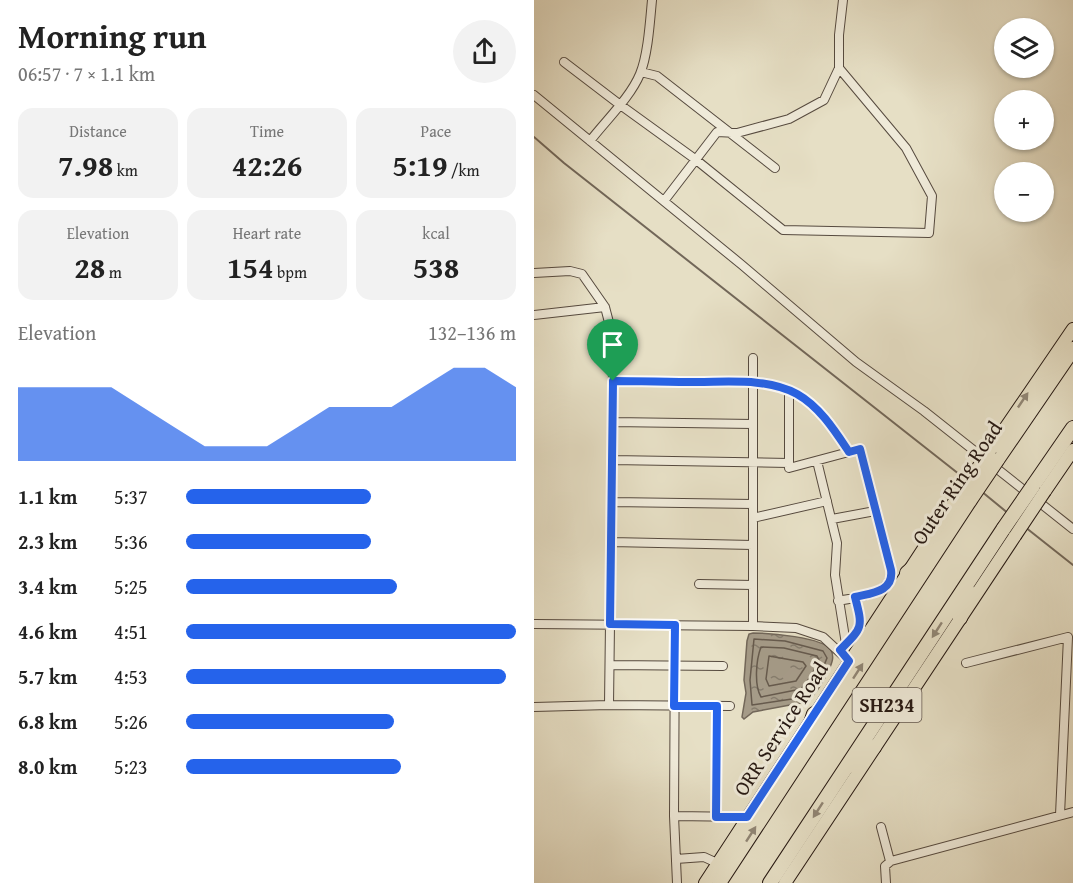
<!DOCTYPE html>
<html lang="en">
<head>
<meta charset="utf-8">
<style>
	:root { --surface:#fff; --page:#f2f2f2; --text:#222; --muted:#767676; --accent:#2563eb }
	body { margin:0; font-family:"Gentium Book Plus",serif; background:var(--page); color:var(--text); height:100vh; display:flex; flex-direction:column; font-size:22px; white-space:nowrap }
	* { box-sizing:border-box; margin:0 }
	p { font-size:20px; color:var(--muted) }
	.icon { flex:none; width:33px; height:33px; fill:none; stroke:currentColor; stroke-width:2; stroke-linecap:round; stroke-linejoin:round }
	.map { position:relative; flex:1; overflow:hidden }
	.panel { display:flex; flex-direction:column; background:var(--surface); width:534px }
	.panel>* { flex:none }
	.fabs { position:absolute; left:460px; top:18px; display:grid; gap:12px }
	.fabs a { display:grid; place-items:center; width:60px; height:60px; border-radius:50%; background:var(--surface); box-shadow:0 2px 4px #0004; font-size:30px }
	.pin { position:absolute; display:grid; place-items:center; width:51px; height:51px; color:#fff; margin:-62px -26px; border-radius:50% 50% 50% 0; rotate:-45deg; box-shadow:0 0 6px #0007 }
	.pin .icon { rotate:45deg }
	.round { display:grid; place-items:center; flex:none; width:63px; height:63px; border-radius:32px; background:var(--page) }
	.summary { display:flex; align-items:center; justify-content:space-between; height:102px; padding:0 18px }
	h1 { font-size:33px; font-weight:800; line-height:45px }
	.stats { display:grid; grid-template-columns:repeat(3,1fr); gap:9px; height:102px; padding:6px 18px }
	.stats div { display:grid; align-content:center; border-radius:15px; background:var(--page); text-align:center }
	.stats b { font-size:30px; font-weight:800 }
	.stats small { font-size:16px; font-weight:400 }
	.stats p { font-size:16px }
	.chart { height:168px; padding:12px 18px }
	.chart p { display:flex; justify-content:space-between }
	.chart svg { width:100%; height:108px; margin-top:6px; fill:var(--accent); opacity:.7 }
	ul { padding:0 18px; list-style:none; font-size:20px }
	li { display:grid; grid-template-columns:96px 72px 1fr; align-items:center; height:45px }
	li i { height:15px; border-radius:8px; background:var(--accent) }
	main { display:flex; flex:1; min-height:0 }
	.map>svg:first-child { display:block }
	.water { fill:url(#water-ripples); stroke:#726759; stroke-width:1.5 }
	.lines { fill:none; stroke-linecap:round; stroke-linejoin:round }
	.shore { stroke:#665a4d; stroke-width:1.5 }
	.stream { stroke:#726759; stroke-width:2 }
	.minor-casing { stroke:#564a3f; stroke-width:10 }
	.primary-casing { stroke:#261812; stroke-width:14 }
	.motorway-casing { stroke:#261812; stroke-width:16 }
	.minor { stroke:#efead9; stroke-width:8 }
	.primary { stroke:#e6dfc5; stroke-width:12 }
	.motorway { stroke:#e6dfc5; stroke-width:14 }
	.primary-bridge-casing { stroke:#261812; stroke-width:14; stroke-linecap:butt }
	.motorway-bridge-casing { stroke:#261812; stroke-width:16; stroke-linecap:butt }
	.primary-bridge { stroke:#e6dfc5; stroke-width:12 }
	.motorway-bridge { stroke:#e6dfc5; stroke-width:14 }
	.oneway { fill:#908574 }
	.route-casing { stroke:#fff; stroke-width:12 }
	.route { stroke:#2563eb; stroke-width:8 }
	.labels { text-anchor:middle; stroke-width:6; stroke-linejoin:round; paint-order:stroke }
	.shield { fill:#efead9; stroke:#62574e; stroke-width:1.5 }
	.shield-label { font-size:20px; font-weight:bold; fill:#261812 }
	.street-label { font-size:21px; fill:#261812; stroke:#efead9 }
</style>
</head>
<body>
<main>
<section class="panel">
<div class="summary"><div><h1>Morning run</h1><p>06:57 · 7 × 1.1 km</p></div><a class="round"><svg class="icon" aria-label="share" viewBox="0 0 24 24"><path d="M12 15V3M7 8l5-5 5 5M5 13v7h14v-7"/></svg></a></div>
<div class="stats">
<div><p>Distance</p><b>7.98<small> km</small></b></div>
<div><p>Time</p><b>42:26</b></div>
<div><p>Pace</p><b>5:19<small> /km</small></b></div>
</div>
<div class="stats">
<div><p>Elevation</p><b>28<small> m</small></b></div>
<div><p>Heart rate</p><b>154<small> bpm</small></b></div>
<div><p>kcal</p><b>538</b></div>
</div>
<div class="chart"><p><span>Elevation</span>132–136 m</p>
<svg viewBox="0 0 160 44" preserveAspectRatio="none"><path d="M0 44V14L10 14L20 14L30 14L40 22L50 30L60 38L70 38L80 38L90 30L100 22L110 22L120 22L130 14L140 6L150 6L160 14V44z"/></svg>
</div>
<ul>
<li><b>1.1 km</b>5:37<i style="width:56%"></i></li>
<li><b>2.3 km</b>5:36<i style="width:56%"></i></li>
<li><b>3.4 km</b>5:25<i style="width:64%"></i></li>
<li><b>4.6 km</b>4:51<i style="width:100%"></i></li>
<li><b>5.7 km</b>4:53<i style="width:97%"></i></li>
<li><b>6.8 km</b>5:26<i style="width:63%"></i></li>
<li><b>8.0 km</b>5:23<i style="width:65%"></i></li>
</ul>
</section>
<div class="map">
<svg width="539" height="883" viewBox="0 0 539 883">
	<defs>
		<pattern id="water-ripples" width="26" height="14" patternUnits="userSpaceOnUse" patternTransform="scale(1.5)"><rect width="26" height="14" fill="#a59b88"/><path d="M2 4q2-2 4 0t4 0M15 11q2-2 4 0t4 0" fill="none" stroke="#867d6e"/></pattern>
	</defs>
	<rect width="100%" height="100%" fill="#e6dfc5"/>
	<filter id="stains"><feTurbulence type="fractalNoise" baseFrequency=".00333" numOctaves="4"/><feColorMatrix values="0 0 0 0 .2 0 0 0 0 .09 0 0 0 0 .02 0 0 0 .5 -.17"/></filter>
	<radialGradient id="worn" r=".72"><stop offset=".6" stop-color="#630" stop-opacity="0"/><stop offset="1" stop-color="#630" stop-opacity=".3"/></radialGradient>
	<path class="water" d="M219,633C234,633 289,637 297,650C301,658 297,665 294,672C288,683 282,695 272,702L219,712L210,719L208,717L212,693L210,680L213,641L215,634Z"/>
	<g class="lines">
		<path class="shore" d="M220,639L251,641L289,651L293,658L291,663L273,693L258,699L218,705L216,680Z
			M227,647L250,648L283,656L285,660L277,676L267,689L227,697C220,685 222,660 227,647Z
			M235,656L269,662L272,666L262,681L235,686L232,679Z"/>
		<path class="stream" d="M0,137L30,163L430,478
			M447,491L475,514
			M491,527L539,565"/>
		<g class="minor-casing">
			<path id="minor" d="M30,62L85,104L161,159L249,230L395,233L398,196L372,148L305,68
				M107,72L123,76L241,168
				M0,95L208,265L322,362L390,411L539,529
				M56,141C72,120 96,98 106,74C114,55 116,21 118,0
				M130,201L183,132L203,133L255,119L290,100L305,68V35L309,0
				M0,273L36,271L48,274L71,307
				M0,315L71,307L78,334L79,381L75,705
				M219,358V626
				M79,381C109,381 138,382 167,382C199,382 234,379 263,394C286,407 301,431 315,452
				M255,391V468L326,449L357,570C360,595 322,597 304,601
				M79,422L219,424
				M78,460L255,463
				M283,461L303,543L301,575L312,644
				M78,502L219,504
				M219,518L293,501
				M298,519L341,511
				M77,542L219,545
				M165,584L219,585
				M0,624L219,626L262,628L289,637L315,661
				M141,625L140,816L143,883
				M309,647C330,626 328,626 321,597
				M432,663L534,637L526,815
				M76,665L189,666
				M0,707L75,705L196,706
				M140,816L213,817
				M182,817L183,706
				M347,827L356,861
				M142,859L170,857L183,863
				M352,883L351,866L357,861L539,812"/>
		</g>
		<g class="primary-casing">
			<path id="primary" d="M457,449L539,329
				M511,491L539,450
				M171,883L426,493
				M251,883L481,536"/>
		</g>
		<g class="motorway-casing">
			<path id="motorway" d="M463,460L539,349
				M499,486L539,428
				M373,573L394,555
				M426,618L434,591
				M271,742L280,714
				M319,765L340,747
				M185,883L436,500
				M236,883L470,528"/>
		</g>
		<use href="#minor" class="minor"/>
		<use href="#primary" class="primary"/>
		<use href="#motorway" class="motorway"/>
		<g class="primary-bridge-casing">
			<path id="primary-bridge" d="M426,493L457,449
				M481,536L511,491"/>
		</g>
		<g class="motorway-bridge-casing">
			<path id="motorway-bridge" d="M436,500L463,460
				M470,528L499,486"/>
		</g>
		<use href="#primary-bridge" class="primary-bridge"/>
		<use href="#motorway-bridge" class="motorway-bridge"/>
	</g>
	<defs><path id="oneway-solid" d="M-6-.8H1V-3.2L6.5 0L1 3.2V.8H-6Z" transform="scale(1.5)"/></defs>
	<g class="oneway">
		<use href="#oneway-solid" transform="translate(489 400) rotate(-56)"/>
		<use href="#oneway-solid" transform="translate(403 630) rotate(123)"/>
		<use href="#oneway-solid" transform="translate(324 671) rotate(-57)"/>
		<use href="#oneway-solid" transform="translate(284 810) rotate(123)"/>
		<use href="#oneway-solid" transform="translate(217 834) rotate(-57)"/>
	</g>
	<g class="lines">
		<g class="route-casing">
			<path id="route" d="M79,381C107,381 135,382 163,382C196,382 233,378 263,394C286,407 301,431 315,452L326,449L357,570C360,592 337,593 321,597C329,628 329,627 306,650L315,661L213,817H182L183,706H140L141,625L76,624Z"/>
		</g>
		<use href="#route" class="route"/>
	</g>
	<g class="labels">
		<rect class="shield" x="318.5" y="688" width="69" height="34" rx="4.5"/>
		<g class="shield-label">
			<text x="353" y="712">SH234</text>
		</g>
		<g class="street-label">
			<text transform="translate(423 483) rotate(-56)" y="7">Outer Ring Road</text>
			<text transform="translate(247 729) rotate(-57)" y="7">ORR Service Road</text>
		</g>
	</g>
	<rect width="100%" height="100%" filter="url(#stains)"/>
	<rect width="100%" height="100%" fill="url(#worn)"/>
</svg>
<div class="fabs">
<a><svg class="icon" aria-label="layers" viewBox="0 0 24 24"><path d="M12 4l9 5-9 5-9-5zM3 14l9 5 9-5"/></svg></a>
<a>+</a>
<a>−</a>
</div>
<div class="pin" style="left:79px;top:381px;background:#1e9e55"><svg class="icon" aria-label="arrive" viewBox="0 0 24 24"><path d="M6 21V4h12l-3 4 3 4H6"/></svg></div>
</div>
</main>
</body>
</html>
